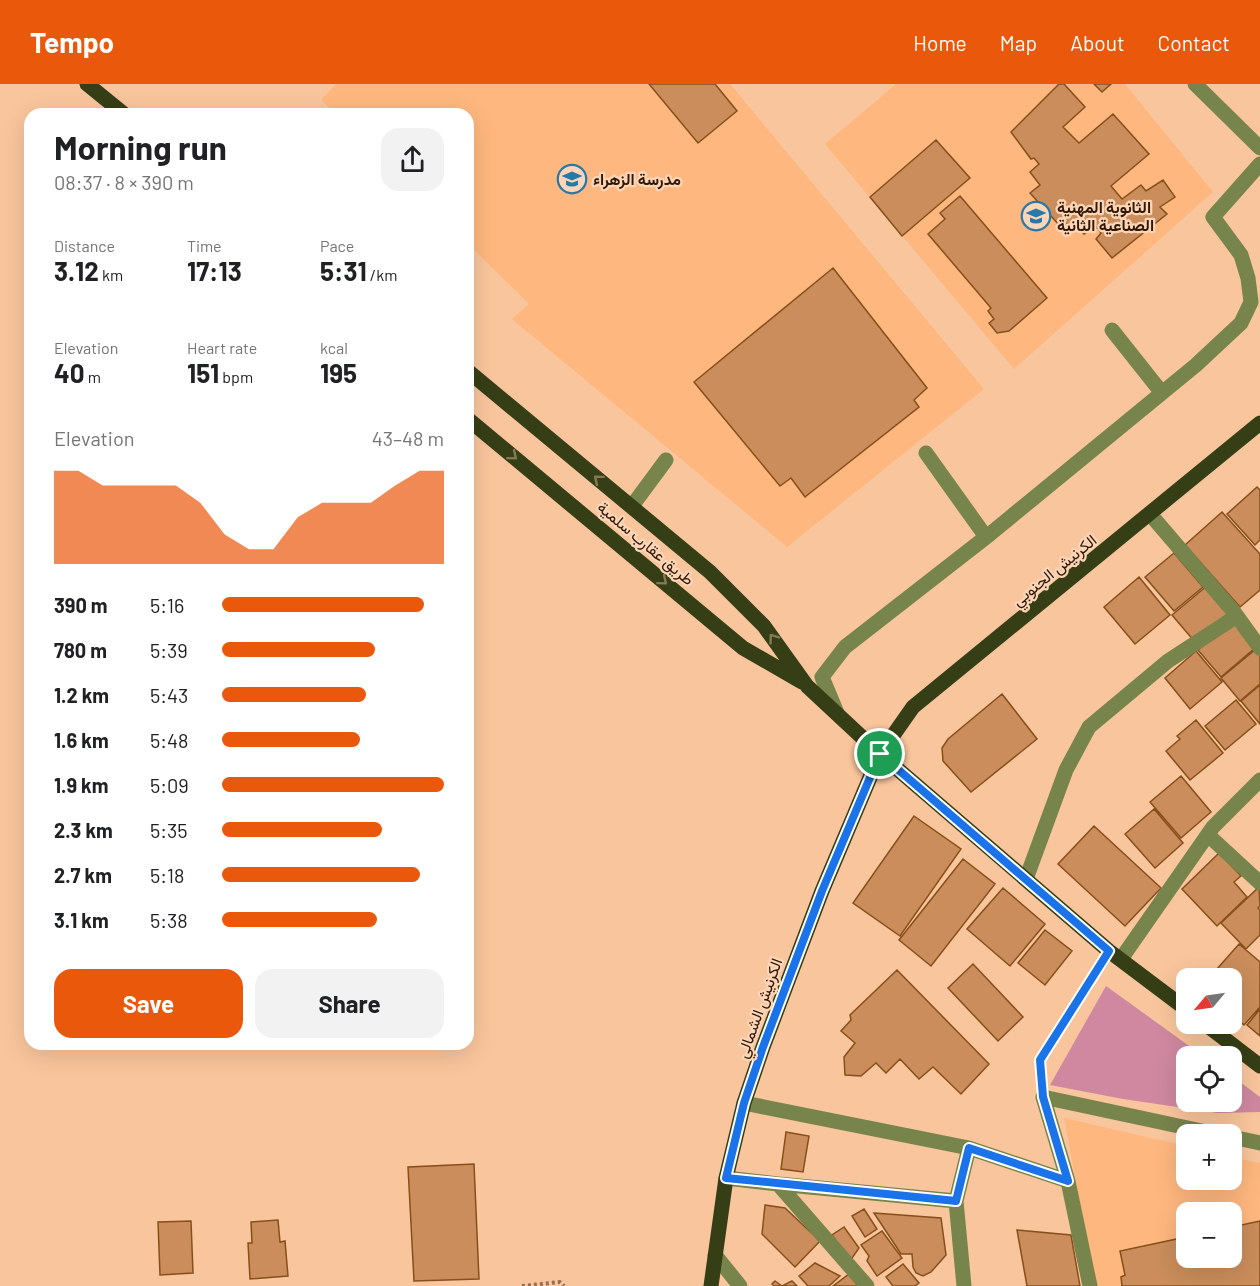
<!DOCTYPE html>
<html lang="en">
<head>
<meta charset="utf-8">
<style>
	:root { --surface:#fff; --page:#f2f2f2; --text:#202124; --muted:#757577; --accent:#ea580c }
	body { margin:0; font-family:Barlow,Vazirmatn,sans-serif; background:var(--page); color:var(--text); height:100vh; display:flex; flex-direction:column; font-size:22px; white-space:nowrap }
	* { box-sizing:border-box; margin:0 }
	p { font-size:20px; color:var(--muted) }
	.icon { flex:none; width:33px; height:33px; fill:none; stroke:currentColor; stroke-width:2; stroke-linecap:round; stroke-linejoin:round }
	.map { position:relative; flex:1; overflow:hidden }
	.details { position:absolute; left:24px; top:24px; width:450px; height:942px; display:flex; flex-direction:column; background:var(--surface); border-radius:18px; box-shadow:0 6px 24px #0002 }
	.details>* { flex:none }
	.needle { width:39px; rotate:241deg }
	.tools { position:absolute; left:1176px; top:884px; display:grid; gap:12px }
	.tools a { display:grid; place-items:center; width:66px; height:66px; border-radius:12px; background:var(--surface); box-shadow:0 6px 24px #0002; font-size:30px }
	.pin { position:absolute; display:grid; place-items:center; width:51px; height:51px; color:#fff; margin:-26px; border:3px solid #fff; border-radius:50%; box-shadow:0 2px 6px #0007 }
	.round { display:grid; place-items:center; flex:none; width:63px; height:63px; border-radius:18px; background:var(--page) }
	.headline { display:flex; align-items:center; justify-content:space-between; height:102px; padding:0 30px }
	h1 { font-size:33px; font-weight:700; line-height:45px }
	.stats { display:grid; grid-template-columns:repeat(3,1fr); gap:9px; height:102px; padding:6px 30px }
	.stats div { display:grid; align-content:center }
	.stats b { font-size:26px; font-weight:700 }
	.stats small { font-size:16px; font-weight:400 }
	.stats p { font-size:16px }
	.chart { height:168px; padding:12px 30px }
	.chart p { display:flex; justify-content:space-between }
	.chart svg { width:100%; height:108px; margin-top:6px; fill:var(--accent); opacity:.7 }
	.cta { display:flex; gap:12px; margin-top:auto; padding:12px 30px }
	.cta a { flex:1; height:69px; border-radius:18px; background:var(--accent); color:#fff; font-size:24px; font-weight:700; line-height:69px; text-align:center }
	.cta a+a { background:var(--page); color:var(--text) }
	ul { padding:0 30px; list-style:none; font-size:20px }
	li { display:grid; grid-template-columns:96px 72px 1fr; align-items:center; height:45px }
	li i { height:15px; border-radius:8px; background:var(--accent) }
	header { display:flex; align-items:center; gap:36px; box-sizing:border-box; height:84px; padding:0 30px; background:var(--accent); color:#fff }
	header strong { font-size:28px }
	nav { display:flex; gap:33px; margin-inline-start:auto; font-size:21px }
	.map>svg:first-child { display:block }
	.built { fill:#feb77e; fill-rule:evenodd }
	.green { fill:#cf889f }
	.building { fill:#ca8d5b; stroke:#874f1a; stroke-width:1.5 }
	.lines { fill:none; stroke-linecap:round; stroke-linejoin:round }
	.path { stroke:#977052; stroke-width:4; stroke-dasharray:3 3; stroke-linecap:butt }
	.minor { stroke:#77844b; stroke-width:15 }
	.major { stroke:#363e16; stroke-width:15 }
	.oneway { stroke:#867a56 }
	.route-casing { stroke:#fff; stroke-width:12 }
	.route { stroke:#1a73e8; stroke-width:8 }
	.labels { text-anchor:middle; stroke-width:4.5; stroke-linejoin:round; paint-order:stroke }
	.poi-label { font-size:16px; font-weight:bold; fill:#301804; stroke:#fdd5b7; text-anchor:start }
	.street-label { font-size:16px; fill:#301804; stroke:#fdd5b7 }
</style>
</head>
<body>
<header>
<strong>Tempo</strong>
<nav><a>Home</a><a>Map</a><a>About</a><a>Contact</a></nav>
</header>
<div class="map">
<svg width="1260" height="1202" viewBox="0 0 1260 1202">
	<rect width="100%" height="100%" fill="#f9c59c"/>
	<path class="built" d="M336,0H730L984,305L787,463L512,235L529,220L468,160V30H336L321,16Z
		M896,0H1125L1213,108L1014,285L825,60Z
		M1064,1034L1186,1062V1095H1232V1073L1260,1079V1202H1096ZM1186,1128H1232V1173H1186Z"/>
	<path class="green" d="M1106,902L1203,972H1186V1017H1232V992L1260,1013V1028L1218,1029L1123,1015L1050,1001Z"/>
	<path class="building" d="M649,0H715L737,27L698,59Z
		M1059,0H1064L1085,23L1063,43L1079,59L1113,30L1149,70L1111,102L1122,115L1141,101L1146,107L1163,96L1175,113L1160,123L1167,130L1112,174L1096,155L1101,149L1097,143L1084,150L1078,143L1071,146L1067,140L1061,143L1030,109L1040,101L1030,88L1039,80L1034,74L1031,75L1011,48Z
		M1094,0H1111L1102,8Z
		M936,56L970,94L902,152L870,113Z
		M960,112L1047,214L1009,247L997,249L989,239L994,235L988,227L991,224L928,150L945,135L940,129Z
		M833,184L927,304L914,316L919,323L805,413L791,394L780,402L694,298Z
		M1257,403L1260,406V456L1255,461L1227,430Z
		M1222,428L1260,470V506L1240,523L1185,461Z
		M1174,469L1203,503L1174,527L1145,493Z
		M1139,493L1170,531L1135,560L1104,523Z
		M1208,501L1230,528L1195,558L1172,531Z
		M1233,537L1255,564L1221,593L1198,566Z
		M1256,565L1260,570V600L1240,617L1221,594Z
		M1196,567L1222,598L1190,625L1165,594Z
		M1260,601V640L1241,617Z
		M1002,610L1037,655L971,708L943,677L942,664L948,655Z
		M1236,616L1256,640L1225,666L1205,642Z
		M1196,636L1223,669L1190,696L1166,667L1180,655L1177,652Z
		M1181,692L1211,728L1181,754L1150,718Z
		M1154,725L1183,759L1155,784L1125,750Z
		M914,732L961,765L900,852L853,819Z
		M1094,742L1161,804L1125,842L1058,780Z
		M1219,769L1241,792L1234,798L1247,813L1217,842L1182,805Z
		M963,775L995,800L931,882L899,856Z
		M1259,803L1260,822L1258,824L1260,826V851L1246,865L1221,839Z
		M1003,804L1045,840L1010,882L967,845Z
		M1045,846L1072,867L1045,901L1018,879Z
		M1239,860L1260,878V923L1244,941L1232,930V894H1209Z
		M973,880L1023,933L998,957L948,904Z
		M897,886L989,980L961,1010L933,983L919,995L900,975L886,989L876,979L861,992L845,991L844,973L855,959L841,947L851,936L850,931Z
		M1260,925V952L1247,941Z
		M786,1048L809,1052L803,1088L781,1085Z
		M474,1080L479,1195L414,1197L408,1083Z
		M765,1121L785,1124L820,1157L795,1183L762,1150Z
		M864,1125L877,1145L865,1153L852,1132Z
		M874,1129L941,1134L946,1171L931,1188L923,1192L916,1189L913,1183L912,1170H901Z
		M278,1136L280,1158L285,1157L288,1192L250,1195L248,1159H252L251,1138Z
		M191,1137L193,1189L160,1191L158,1138Z
		M1260,1137V1202H1122L1121,1193L1125,1191L1120,1167L1186,1153V1173H1232V1143Z
		M844,1143L859,1164L850,1177L832,1151Z
		M1017,1146L1071,1151L1080,1202H1027Z
		M882,1147L902,1174L877,1192L867,1177L869,1172L861,1161Z
		M815,1179L840,1192L829,1202H808L799,1192Z
		M903,1180L919,1199L915,1202H893L886,1193Z
		M849,1190L858,1202H833Z
		M775,1197L782,1202L792,1197L797,1202H774L772,1200Z"/>
	<g class="lines">
		<path class="path" d="M1042,995L1040,976L1100,882
			M522,1202L560,1198L564,1202"/>
		<path class="minor" d="M1195,0L1260,64
			M1112,246L1162,309
			M926,369L986,453
			M632,422L666,376
			M1150,430L1234,528L1260,564
			M837,629L822,593L845,563L990,450L1196,281L1241,239L1251,218L1248,194L1241,171L1213,133L1260,80
			M1208,751L1260,799
			M1026,795L1066,686L1089,643L1168,577L1237,532
			M1121,875L1213,743L1260,696
			M744,1019L969,1064L1068,1097
			M1232,1053L1260,1059
			M726,1094L778,1100L867,1202
			M778,1100L956,1117
			M715,1171L740,1202
			M964,1202L956,1117L969,1064
			M1090,1202L1068,1097L1043,1013L1216,1050"/>
		<path class="major" d="M87,0L124,30
			M468,287L710,488L764,542L807,602L880,670L1109,867L1186,925
			M468,335L743,564L802,598
			M1204,939L1260,982
			M711,1202L726,1094L744,1019L763,963L822,807L880,670L913,623L1260,339"/>
	</g>
	<defs><path id="oneway-chevron" d="M-2-3.5L2.5 0L-2 3.5" fill="none" stroke-width="1.6" stroke-linecap="round" stroke-linejoin="round" transform="scale(1.5)"/></defs>
	<g class="oneway">
		<use href="#oneway-chevron" transform="translate(513 372) rotate(40)"/>
		<use href="#oneway-chevron" transform="translate(598 395) rotate(-140)"/>
		<use href="#oneway-chevron" transform="translate(663 497) rotate(40)"/>
		<use href="#oneway-chevron" transform="translate(773 554) rotate(-126)"/>
	</g>
	<g class="lines">
		<g class="route-casing">
			<path id="route" d="M880,670L1109,867L1040,976L1043,1013L1068,1097L969,1064L956,1117L726,1094L744,1019L763,963L822,807Z"/>
		</g>
		<use href="#route" class="route"/>
	</g>
	<defs>
		<g id="school-ring" transform="scale(1.5)"><circle r="9.5" fill="#fdd5b7" stroke="#2679a9" stroke-width="1.5"/><path d="M0-5L7-2L0 1L-7-2ZM-4 1L0 2.5L4 1V4Q0 6-4 4Z" fill="#2679a9"/></g>
	</defs>
	<g fill-rule="evenodd">
		<use href="#school-ring" x="572" y="95"/>
		<use href="#school-ring" x="1036" y="132"/>
	</g>
	<g class="labels">
		<g class="poi-label">
			<text x="593" y="101">مدرسة الزهراء</text>
			<text x="1057" y="129">الثانوية المهنية<tspan x="1057" dy="18">الصناعية الثانية</tspan></text>
		</g>
		<g class="street-label">
			<text transform="translate(646 459) rotate(40)" y="6">طريق عقارب سلمية</text>
			<text transform="translate(1054 486) rotate(-39)" y="6">الكرنيش الجنوبي</text>
			<text transform="translate(759 924) rotate(-70)" y="6">الكرنيش الشمالي</text>
		</g>
	</g>
</svg>
<div class="tools">
<a><svg class="needle" viewBox="-14 -14 28 28"><path d="M0-13l5 13h-10z" fill="#e53935"/><path d="M0 13l5-13h-10z" fill="#757577"/></svg></a>
<a><svg class="icon" aria-label="locate" viewBox="0 0 24 24"><circle cx="12" cy="12" r="6"/><path d="M12 2v4M12 18v4M2 12h4M18 12h4"/></svg></a>
<a>+</a>
<a>−</a>
</div>
<div class="pin" style="left:880px;top:670px;background:#1e9e55"><svg class="icon" aria-label="arrive" viewBox="0 0 24 24"><path d="M6 21V4h12l-3 4 3 4H6"/></svg></div>
<section class="details">
<div class="headline"><div><h1>Morning run</h1><p>08:37 · 8 × 390 m</p></div><a class="round"><svg class="icon" aria-label="share" viewBox="0 0 24 24"><path d="M12 15V3M7 8l5-5 5 5M5 13v7h14v-7"/></svg></a></div>
<div class="stats">
<div><p>Distance</p><b>3.12<small> km</small></b></div>
<div><p>Time</p><b>17:13</b></div>
<div><p>Pace</p><b>5:31<small> /km</small></b></div>
</div>
<div class="stats">
<div><p>Elevation</p><b>40<small> m</small></b></div>
<div><p>Heart rate</p><b>151<small> bpm</small></b></div>
<div><p>kcal</p><b>195</b></div>
</div>
<div class="chart"><p><span>Elevation</span>43–48 m</p>
<svg viewBox="0 0 160 44" preserveAspectRatio="none"><path d="M0 44V6L10 6L20 12L30 12L40 12L50 12L60 19L70 32L80 38L90 38L100 25L110 19L120 19L130 19L140 12L150 6L160 6V44z"/></svg>
</div>
<ul>
<li><b>390 m</b>5:16<i style="width:91%"></i></li>
<li><b>780 m</b>5:39<i style="width:69%"></i></li>
<li><b>1.2 km</b>5:43<i style="width:65%"></i></li>
<li><b>1.6 km</b>5:48<i style="width:62%"></i></li>
<li><b>1.9 km</b>5:09<i style="width:100%"></i></li>
<li><b>2.3 km</b>5:35<i style="width:72%"></i></li>
<li><b>2.7 km</b>5:18<i style="width:89%"></i></li>
<li><b>3.1 km</b>5:38<i style="width:70%"></i></li>
</ul>
<div class="cta"><a>Save</a><a>Share</a></div>
</section>
</div>
</body>
</html>
